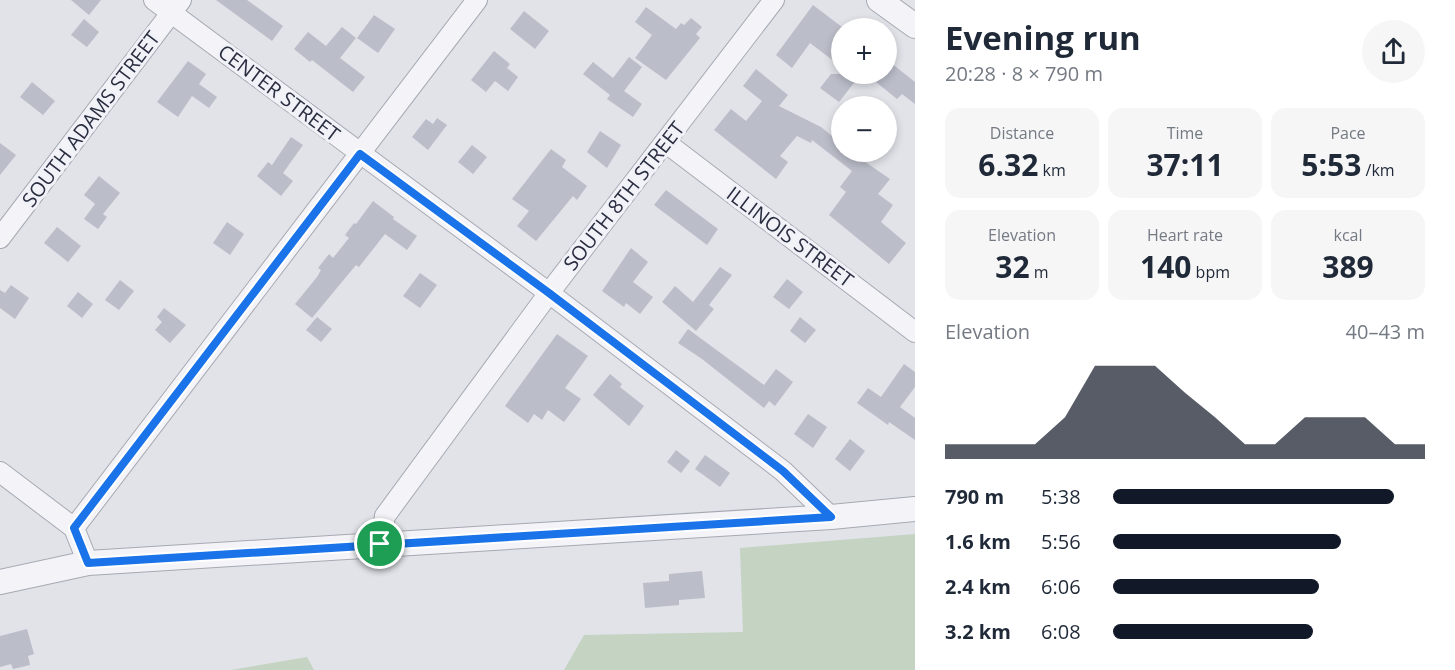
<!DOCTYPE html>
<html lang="en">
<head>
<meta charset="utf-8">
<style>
	:root { --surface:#fff; --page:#f6f6f7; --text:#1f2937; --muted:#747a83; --accent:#111827 }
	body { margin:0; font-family:"Open Sans",sans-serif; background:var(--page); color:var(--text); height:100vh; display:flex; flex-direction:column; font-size:22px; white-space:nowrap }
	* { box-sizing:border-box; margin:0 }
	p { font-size:20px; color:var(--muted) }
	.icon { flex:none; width:33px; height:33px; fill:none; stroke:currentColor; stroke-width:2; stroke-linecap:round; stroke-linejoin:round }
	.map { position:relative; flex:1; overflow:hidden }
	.drawer { display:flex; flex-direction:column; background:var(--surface); width:540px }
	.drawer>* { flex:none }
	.fabs { position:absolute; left:831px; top:18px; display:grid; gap:12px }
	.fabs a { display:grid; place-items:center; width:66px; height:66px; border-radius:50%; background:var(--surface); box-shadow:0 3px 9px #0003; font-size:30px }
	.pin { position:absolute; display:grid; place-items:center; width:51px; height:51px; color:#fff; margin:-26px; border:3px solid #fff; border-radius:50%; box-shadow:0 2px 6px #0007 }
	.round { display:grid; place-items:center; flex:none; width:63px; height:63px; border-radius:32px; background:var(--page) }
	.headline { display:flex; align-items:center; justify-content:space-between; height:102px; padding:0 30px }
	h1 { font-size:33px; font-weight:700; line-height:45px }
	.figures { display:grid; grid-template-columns:repeat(3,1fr); gap:9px; height:102px; padding:6px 30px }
	.figures div { display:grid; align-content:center; border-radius:15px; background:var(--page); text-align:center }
	.figures b { font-size:30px; font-weight:700 }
	.figures small { font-size:16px; font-weight:400 }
	.figures p { font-size:16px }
	.chart { height:168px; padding:12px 30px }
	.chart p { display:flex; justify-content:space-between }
	.chart svg { width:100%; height:108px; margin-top:6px; fill:var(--accent); opacity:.7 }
	ul { padding:0 30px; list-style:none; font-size:20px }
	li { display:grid; grid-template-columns:96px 72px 1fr; align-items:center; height:45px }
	li i { height:15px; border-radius:8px; background:var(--accent) }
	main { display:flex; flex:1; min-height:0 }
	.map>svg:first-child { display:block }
	.green { fill:#c4d3c2 }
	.building { fill:#bbbec9 }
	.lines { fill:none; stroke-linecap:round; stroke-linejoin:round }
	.minor-casing { stroke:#a6a9b3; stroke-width:22 }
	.tertiary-casing { stroke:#a6a9b3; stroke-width:26 }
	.minor { stroke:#f4f4f8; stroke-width:20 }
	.tertiary { stroke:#f4f4f8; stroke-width:24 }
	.route-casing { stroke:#fff; stroke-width:12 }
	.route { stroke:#1a73e8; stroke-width:8 }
	.labels { text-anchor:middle; stroke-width:6; stroke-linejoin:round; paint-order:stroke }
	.street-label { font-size:20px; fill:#2a2e41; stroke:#f0f2f7 }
</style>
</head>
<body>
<main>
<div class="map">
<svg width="915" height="670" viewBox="0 0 915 670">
	<rect width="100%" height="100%" fill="#e1e3e9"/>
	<path class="green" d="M915,534V670H564L584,635L743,632L740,548Z
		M307,657L314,670H231Z"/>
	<path class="building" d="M71,0H101L89,15Z
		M216,0H247L283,26L272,41Z
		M813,5L842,27V53L835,62L810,43L792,68L776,55Z
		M646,7L676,29L681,23L684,25L691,18L702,27L696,34L700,38L666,80L635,58L652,35L635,22Z
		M524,11L549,31L535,49L510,29Z
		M374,15L395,29L378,53L357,38Z
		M84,19L99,32L87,47L71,35Z
		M342,27L356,38L340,58L365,77L353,92L312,60L310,62L294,49L308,32L326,46Z
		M494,51L510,64L507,68L518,77L508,91L495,81L486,92L471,80Z
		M629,57L642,67L624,91L642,104L633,117L607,99L610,95L583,74L593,62L613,78Z
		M886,59L915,82V104L902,94L897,99L866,74H886Z
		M188,61L206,74L199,84L217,97L209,108L192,96L178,117L157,102Z
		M756,69L788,95L779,106L821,127L842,144V152H851L890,179L878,194L893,205L881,222L906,243L889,264L829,215L846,192L840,187L852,171L812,140L811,143L797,136L780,156L788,162L776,179L714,130L731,109L746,121L762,101L743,86Z
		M831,74H861L839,102L820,88Z
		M32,82L55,101L43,115L20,97Z
		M437,118L447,125L428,150L412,137L426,119L433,124Z
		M600,131L621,145L607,168L587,152Z
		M291,137L303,145L283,173L293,181L281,196L257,176L268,162L272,165Z
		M0,143L16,155L0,175Z
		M472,145L487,157L473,174L458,162Z
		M551,149L566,160L562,167L587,186L577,200L573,196L536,241L517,226L529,211L512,199Z
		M99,176L120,193L103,214L107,217L98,229L84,219L95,204L84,195Z
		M666,190L718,229L707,245L654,205Z
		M373,201L394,217L393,219L417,236L407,250L385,234L359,267L356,265L312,318L295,304L317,277L321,270L318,268L329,254L333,258L349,238L345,235L354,223L356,224Z
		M227,222L244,234L230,255L213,243Z
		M57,227L81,246L68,262L44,243Z
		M631,248L648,262L633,282L653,297L640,314L626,303L624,307L602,291Z
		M720,267L732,275L709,305L714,309L696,331L662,302L675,286L693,302Z
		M420,273L437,285L420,308L403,296Z
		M787,279L803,292L789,309L773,297Z
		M120,280L134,291L119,310L105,300Z
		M11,285L29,298L15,319L0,308V290L5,293Z
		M78,292L93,304L82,318L67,306Z
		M164,308L186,325L170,343L155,330L162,322L157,317Z
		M317,317L332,329L321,342L306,330Z
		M800,317L816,330L805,343L790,331Z
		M688,329L764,385L776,369L793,382L775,406L769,401L764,408L702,359L678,343Z
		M557,334L588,356L565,388L581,399L564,422L548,410L542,420L534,414L528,423L505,406Z
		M904,364L915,372V387L900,407L915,418V440L889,422L888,425L857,403L868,388L881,397Z
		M610,374L622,384L620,387L644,406L629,426L593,395Z
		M808,414L827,427L813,448L794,434Z
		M850,439L865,451L850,471L835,459Z
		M676,450L690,461L681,473L667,462Z
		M705,455L730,473L720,487L695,469Z
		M702,571L705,598L679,600V605L645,608L643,583L669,581V574Z
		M27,629L34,654L28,656L30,665L13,669L11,664L0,667V636Z"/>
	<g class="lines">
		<g class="minor-casing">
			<path id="minor" d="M154,0L549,293L783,471L831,517
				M665,142L915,332
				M0,238L181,0
				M0,472L74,528L88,563
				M74,528L477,0
				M380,544L385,516L549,293L774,0"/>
		</g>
		<g class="tertiary-casing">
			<path id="tertiary" d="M879,0L915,26
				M0,582L88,563L831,517L915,509"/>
		</g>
		<use href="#minor" class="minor"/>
		<use href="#tertiary" class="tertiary"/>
	</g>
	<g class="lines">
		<g class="route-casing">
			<path id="route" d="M360,154L549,293L783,471L831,517L88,563L74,528Z"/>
		</g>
		<use href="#route" class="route"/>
	</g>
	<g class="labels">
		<g class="street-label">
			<text transform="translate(279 93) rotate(37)" y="7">CENTER STREET</text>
			<text transform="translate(91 119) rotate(-53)" y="7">SOUTH ADAMS STREET</text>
			<text transform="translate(624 196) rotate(-52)" y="7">SOUTH 8TH STREET</text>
			<text transform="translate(790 237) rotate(37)" y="7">ILLINOIS STREET</text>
		</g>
	</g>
</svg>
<div class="fabs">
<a>+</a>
<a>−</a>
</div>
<div class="pin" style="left:380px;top:544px;background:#1e9e55"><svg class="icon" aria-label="arrive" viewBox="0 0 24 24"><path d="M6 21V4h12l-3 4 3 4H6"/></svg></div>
</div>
<section class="drawer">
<div class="headline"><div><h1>Evening run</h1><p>20:28 · 8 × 790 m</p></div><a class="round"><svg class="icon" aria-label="share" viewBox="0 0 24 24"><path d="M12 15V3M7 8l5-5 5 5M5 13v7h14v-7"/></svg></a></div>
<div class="figures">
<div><p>Distance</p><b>6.32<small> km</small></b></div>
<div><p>Time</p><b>37:11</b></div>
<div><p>Pace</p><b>5:53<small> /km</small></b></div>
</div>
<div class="figures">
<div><p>Elevation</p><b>32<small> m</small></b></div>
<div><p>Heart rate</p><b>140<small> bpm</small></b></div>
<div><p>kcal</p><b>389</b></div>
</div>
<div class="chart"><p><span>Elevation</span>40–43 m</p>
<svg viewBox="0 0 160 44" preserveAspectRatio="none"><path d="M0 44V38L10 38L20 38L30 38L40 27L50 6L60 6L70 6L80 17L90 27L100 38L110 38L120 27L130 27L140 27L150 38L160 38V44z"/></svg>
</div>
<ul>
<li><b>790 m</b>5:38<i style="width:90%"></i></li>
<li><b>1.6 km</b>5:56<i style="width:73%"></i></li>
<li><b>2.4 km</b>6:06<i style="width:66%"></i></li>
<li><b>3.2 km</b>6:08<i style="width:64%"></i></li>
</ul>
</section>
</main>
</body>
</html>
